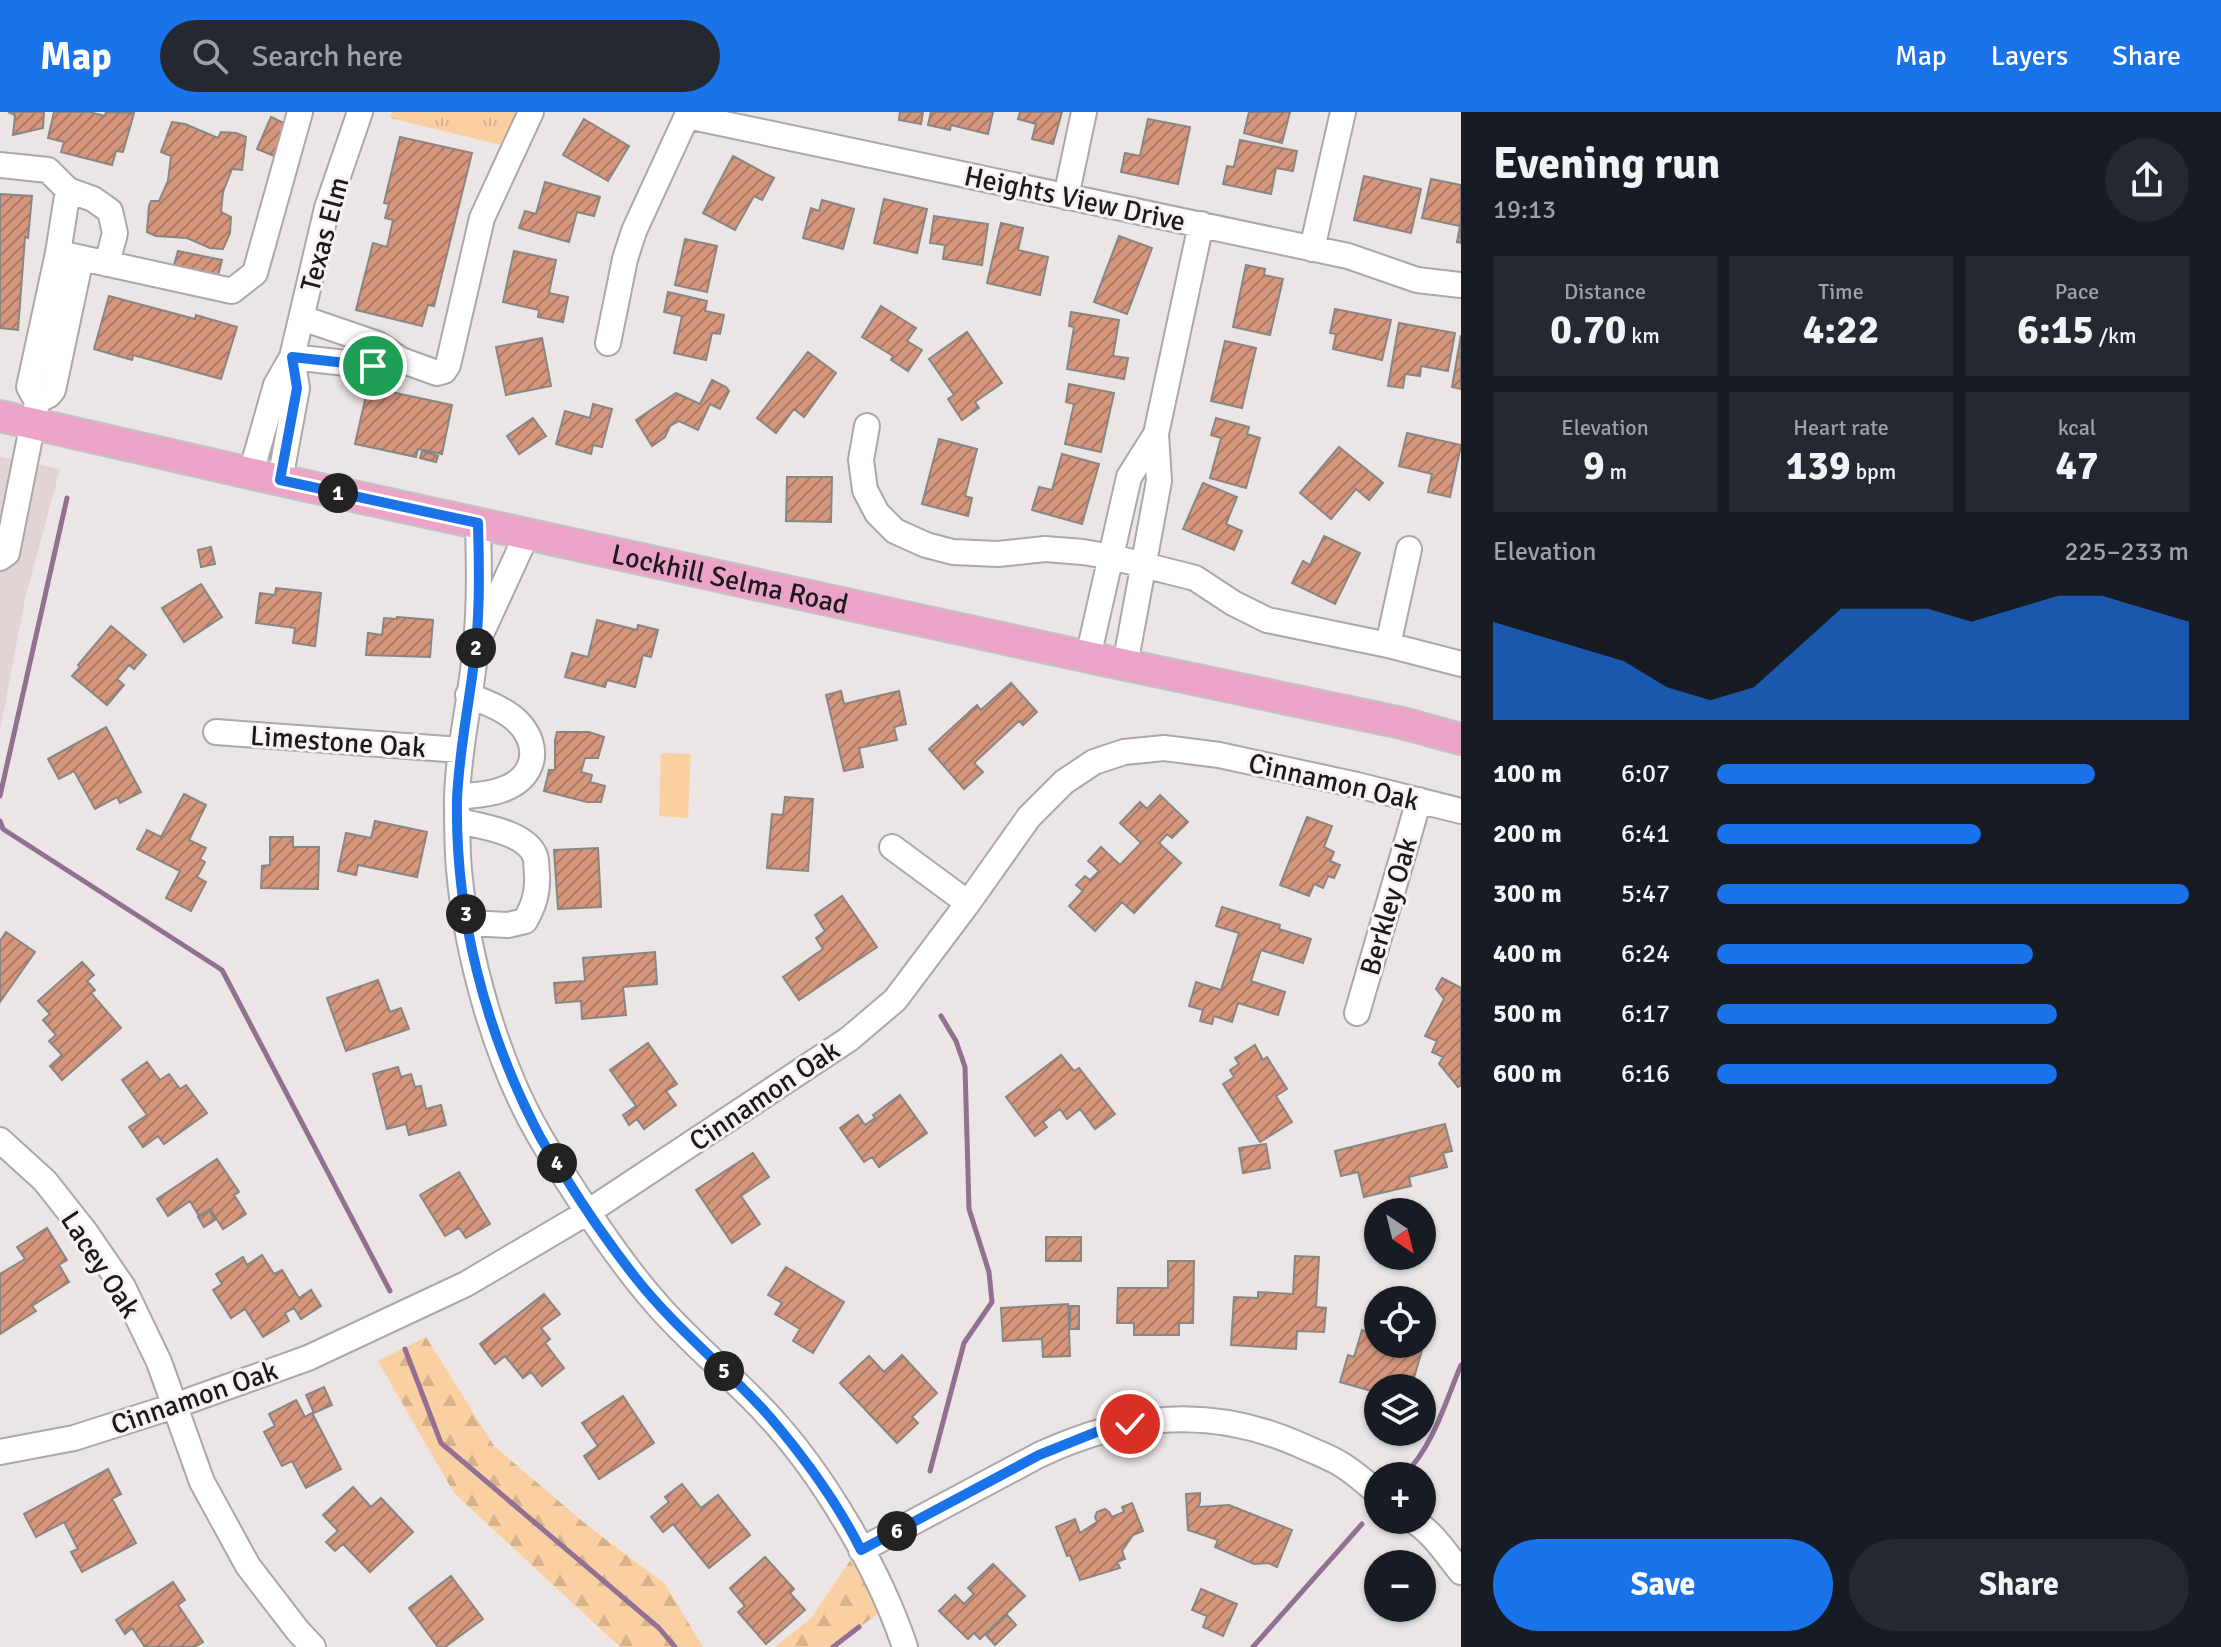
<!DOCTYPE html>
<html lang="en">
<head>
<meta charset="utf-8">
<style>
	:root { --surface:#171b24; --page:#242831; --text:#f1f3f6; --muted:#9ea1a6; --accent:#1a73e8 }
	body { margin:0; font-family:Signika,sans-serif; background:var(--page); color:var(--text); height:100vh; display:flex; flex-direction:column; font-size:30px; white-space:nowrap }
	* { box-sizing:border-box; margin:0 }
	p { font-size:26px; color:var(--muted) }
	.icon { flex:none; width:44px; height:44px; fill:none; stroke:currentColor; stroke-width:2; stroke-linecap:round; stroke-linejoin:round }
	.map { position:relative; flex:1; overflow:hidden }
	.drawer { display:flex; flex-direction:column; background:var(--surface); width:760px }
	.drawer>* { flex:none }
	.needle { width:52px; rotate:145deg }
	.buttons { position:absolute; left:1364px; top:1086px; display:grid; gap:16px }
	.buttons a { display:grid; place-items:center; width:72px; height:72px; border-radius:50%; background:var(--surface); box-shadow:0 2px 6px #0004; font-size:40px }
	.pin { position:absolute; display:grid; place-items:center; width:68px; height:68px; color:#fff; margin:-34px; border:4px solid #fff; border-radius:50%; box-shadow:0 2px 8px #0007 }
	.km { position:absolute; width:40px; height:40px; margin:-20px; border-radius:50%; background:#222; color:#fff; font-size:22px; line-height:40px; text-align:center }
	.round { display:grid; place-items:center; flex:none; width:84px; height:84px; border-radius:42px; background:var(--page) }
	.overview { display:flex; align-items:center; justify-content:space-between; height:136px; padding:0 32px }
	h1 { font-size:44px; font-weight:800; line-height:60px }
	.figures { display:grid; grid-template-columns:repeat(3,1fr); gap:12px; height:136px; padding:8px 32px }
	.figures div { display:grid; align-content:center; border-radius:0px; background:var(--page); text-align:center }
	.figures b { font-size:40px; font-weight:800 }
	.figures small { font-size:22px; font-weight:400 }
	.figures p { font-size:22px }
	.chart { height:224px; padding:16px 32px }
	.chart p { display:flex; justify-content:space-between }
	.chart svg { width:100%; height:144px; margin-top:8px; fill:var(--accent); opacity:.7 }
	.primary-button { display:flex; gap:16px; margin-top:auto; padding:16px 32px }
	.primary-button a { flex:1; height:92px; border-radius:48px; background:var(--accent); color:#fff; font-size:32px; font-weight:800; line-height:92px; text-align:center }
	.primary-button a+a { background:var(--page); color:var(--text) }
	ul { padding:0 32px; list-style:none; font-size:26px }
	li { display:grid; grid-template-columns:128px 96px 1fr; align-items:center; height:60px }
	li i { height:20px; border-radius:10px; background:var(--accent) }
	header { display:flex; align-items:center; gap:48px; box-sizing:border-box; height:112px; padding:0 40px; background:var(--accent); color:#fff }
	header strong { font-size:38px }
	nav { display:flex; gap:44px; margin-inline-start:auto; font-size:28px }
	.search { width:560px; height:72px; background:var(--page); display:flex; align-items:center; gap:20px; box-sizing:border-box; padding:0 28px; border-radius:44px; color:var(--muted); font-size:30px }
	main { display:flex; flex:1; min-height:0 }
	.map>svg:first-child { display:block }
	.built { fill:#e2d4d4 }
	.grass { fill:url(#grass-tufts) }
	.forest { fill:url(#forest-firs) }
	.pitch { fill:#fad0a2 }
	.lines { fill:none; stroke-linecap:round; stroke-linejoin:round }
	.stream { stroke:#917092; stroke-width:5 }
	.building { fill:url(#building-hatch); stroke:#898583; stroke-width:2 }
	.minor-casing { stroke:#ada7a7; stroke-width:28 }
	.major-casing { stroke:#c4c3c3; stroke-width:34 }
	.minor { stroke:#fff; stroke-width:24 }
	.major { stroke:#eca3c8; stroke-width:30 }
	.route-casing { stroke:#fff; stroke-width:16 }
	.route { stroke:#1a73e8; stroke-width:10 }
	.labels { text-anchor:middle; stroke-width:6; stroke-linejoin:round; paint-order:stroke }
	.street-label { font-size:28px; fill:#1b1919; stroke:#f8f2f2 }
</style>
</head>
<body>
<header>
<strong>Map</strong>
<div class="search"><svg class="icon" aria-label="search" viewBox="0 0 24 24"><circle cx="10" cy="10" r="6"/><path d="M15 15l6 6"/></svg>Search here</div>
<nav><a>Map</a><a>Layers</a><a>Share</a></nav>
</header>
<main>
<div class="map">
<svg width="1461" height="1535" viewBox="0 0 1461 1535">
	<defs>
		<pattern id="grass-tufts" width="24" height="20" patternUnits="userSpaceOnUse" patternTransform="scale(2)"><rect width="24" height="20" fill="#fad0a2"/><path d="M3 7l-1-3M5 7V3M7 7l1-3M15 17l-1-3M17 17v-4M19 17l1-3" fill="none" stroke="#d6b28b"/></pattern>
		<pattern id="forest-firs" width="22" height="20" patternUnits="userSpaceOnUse" patternTransform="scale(2)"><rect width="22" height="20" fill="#fad0a2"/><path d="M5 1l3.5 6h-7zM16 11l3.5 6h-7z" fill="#d6b28b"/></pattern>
		<pattern id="building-hatch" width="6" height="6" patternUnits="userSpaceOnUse" patternTransform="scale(2)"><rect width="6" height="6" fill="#d5967c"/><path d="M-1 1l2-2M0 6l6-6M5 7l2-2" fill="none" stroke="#ac7a65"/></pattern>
	</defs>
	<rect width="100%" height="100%" fill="#ebe5e5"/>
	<path class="built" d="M0,345L60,357L25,487L0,619Z"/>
	<path class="grass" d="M392,0H517L501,33L390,6Z"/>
	<path class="forest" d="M426,1225L494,1334L588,1414L665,1472L703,1535H620L454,1381L378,1249Z
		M854,1443L880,1500L833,1535H775L811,1506Z"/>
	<path class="pitch" d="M661,641L691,642L688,706L659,704Z"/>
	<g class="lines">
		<path class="stream" d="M0,684L67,386
			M0,709L3,717L222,858L390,1179
			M405,1237L441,1331L659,1516L675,1535
			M930,1359L964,1231L992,1190L989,1160L969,1097L965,955L956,929L941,904
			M1403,1364C1433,1335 1445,1291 1461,1253
			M833,1535L859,1515
			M1253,1535L1362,1412"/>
	</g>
	<path class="building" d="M8,0H44L43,16L13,23L15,3Z
		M54,0H89L105,4L106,0L134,1L123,40L116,39L112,53L61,40L64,30L48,26Z
		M900,0H923L921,12L899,8Z
		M931,0H993L988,22L951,13L950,18L928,13Z
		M1020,0H1062L1053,32L1032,27L1036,12L1018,7Z
		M1249,0H1290L1282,31L1244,21Z
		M271,5L288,13L274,44L257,37Z
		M584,7L629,34L608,69L563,43Z
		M1148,7L1190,15L1178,72L1121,60L1125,41L1140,44Z
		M172,10L185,12L218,26L221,20L236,21L246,25L242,58L232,57L223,80L221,100L231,105L230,121L223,137L210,136L187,126L156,124L147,120L149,94L151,89H159L168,69L171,44L161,40Z
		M400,25L472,41L434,194L428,193L422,214L356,198L373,131L387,135L393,108L385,106L389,92L384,91Z
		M1240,28L1297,39L1293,59L1276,56L1271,82L1223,72L1227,54L1234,55Z
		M733,44L774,66L762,88L754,84L735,118L703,101Z
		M1364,64L1421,77L1411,121L1354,108Z
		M1431,67L1461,73V131L1457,130L1460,114L1422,106Z
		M545,70L600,85L594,104L577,100L569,130L519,116L525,99L536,102Z
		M0,82L32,84L28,126L25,125L18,218L0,216Z
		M884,87L927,97L917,141L874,131Z
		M822,88L854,97L843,137L803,126L811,96L819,99Z
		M934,104L988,112L982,153L943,147L945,133L930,131Z
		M1001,111L1023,116L1018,138L1048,145L1040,183L987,171Z
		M1119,124L1152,136L1127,202L1094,190Z
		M685,127L717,134L707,180L675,173Z
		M178,139L222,148L218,163L174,153Z
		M514,139L556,148L549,181L568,185L563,210L538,205L539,198L503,190Z
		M1246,153L1265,157L1264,163L1283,167L1270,223L1233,215Z
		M668,180L707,189L705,199L724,203L720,222L712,221L706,248L674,241L682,204L664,200Z
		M109,184L195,207L196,203L237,215L221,267L133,243L132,248L94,237Z
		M881,194L916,216L907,229L922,238L908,259L891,248L893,244L862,225Z
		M1335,197L1391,208L1382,248L1333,237L1336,222L1330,221Z
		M1071,200L1119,208L1113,244L1128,246L1124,267L1067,257L1074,215L1069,214Z
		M1399,211L1455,221L1448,259L1421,254L1420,264L1405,262L1403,276L1388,274Z
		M967,220L1002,271L975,290L979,296L962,308L948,287L954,283L929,247Z
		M1461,223V277L1452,275Z
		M542,226L551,274L506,283L496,235Z
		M1225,229L1256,236L1242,296L1211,289Z
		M808,240L836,261L804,305L794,297L776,321L757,306Z
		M712,268L726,275L729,279L720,297L710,292L698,318L679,309L670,314L665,325L652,334L636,308L676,281L700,292Z
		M1069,272L1114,281L1101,340L1065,332L1074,292L1066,290Z
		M368,275L452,293L442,342L418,337L416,345L355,332Z
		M593,292L612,297L602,335L593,333L591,342L556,332L565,299L590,306Z
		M533,306L546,324L519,342L507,324Z
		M1216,306L1249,315L1247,322L1260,326L1246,376L1210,366L1221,326L1211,323Z
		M1407,321L1461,333L1450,385L1428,380L1432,362L1399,354Z
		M939,327L977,337L965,384L972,386L968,404L922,392Z
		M1339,335L1383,371L1369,388L1356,377L1331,407L1300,381Z
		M422,339L438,344L436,350L420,346Z
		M1062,342L1099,352L1082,412L1032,398L1039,375L1052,378Z
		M787,365H832L831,410L786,409Z
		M1203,371L1237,385L1226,412L1242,419L1234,438L1183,417Z
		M1324,424L1360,441L1335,492L1292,471L1303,449L1310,453Z
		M211,435L215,452L201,455L198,438Z
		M201,472L222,505L184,530L162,496Z
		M276,476L321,481L315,534L293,531L295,516L256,511L260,481L275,483Z
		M397,505L433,508L430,545L366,543L368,521L382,523L384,506L397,507Z
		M597,508L637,518L638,513L658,518L651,545L643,543L635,575L607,568L605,575L565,565L572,541L588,545Z
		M111,514L146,543L134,557L129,553L117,567L124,573L107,593L72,564L80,555L78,553Z
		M1011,571L1037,600L1023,613L1019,609L974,651L983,660L964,677L929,637L977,593L981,598Z
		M841,579L844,592L899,579L906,612L894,615L897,628L859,636L863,655L844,659L826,583Z
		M106,615L141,680L120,691L117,685L95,697L74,659L59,667L48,647Z
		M557,620H589L604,625L598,646H585L581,660L592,663L590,670L605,674L601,690H587L544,679L549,658H555V628Z
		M184,682L206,693L189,728L206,736L200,747L205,750L197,765L206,770L191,799L166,786L180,759L137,737L147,718L161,725Z
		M1160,683L1188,710L1172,726L1167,722L1159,731L1181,751L1134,801L1122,790L1095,819L1069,794L1083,779L1076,773L1085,764L1090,768L1099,759L1088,749L1101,735L1120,753L1141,731L1120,711L1140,690L1147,697Z
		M785,685L813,687L808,759L767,756L772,702L783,703Z
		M1307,705L1332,714L1324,735L1334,740L1330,749L1340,753L1334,766L1328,764L1323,776L1314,772L1309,784L1280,773Z
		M375,709L427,720L417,765L358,753L356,763L338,759L346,721L371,726Z
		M270,725H293V735H319L318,777L261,776L262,754L270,753Z
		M598,736L601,795L558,797L554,738Z
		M842,784L877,835L799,888L783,865L823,837L816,826L825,819L815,803Z
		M1222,795L1280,813L1279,817L1311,827L1303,851L1261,838L1251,869L1285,880L1278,903L1238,891L1232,910L1214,904L1212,912L1200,909L1203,898L1189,894L1196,870L1221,878L1239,821L1216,814Z
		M6,820L35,840L0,890V829Z
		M655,840L657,872L623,875L626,903L582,907L581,889L556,891L554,871L585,869L583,846Z
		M82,850L94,863L87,869L95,878L91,881L121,916L62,968L50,954L62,943L49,929L56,923L43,908L50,902L38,889Z
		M1442,866L1461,876V973L1458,975L1439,952L1443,945L1432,940L1437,929L1425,924L1444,887L1436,877Z
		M378,868L390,900L401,896L409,917L346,939L327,886Z
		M648,931L677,972L666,979L676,993L644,1017L637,1007L629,1013L623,1003L636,994L610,958Z
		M1255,933L1263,948L1267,945L1287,977L1276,984L1292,1010L1260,1030L1223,972L1234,965L1230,958L1239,952L1235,946Z
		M1061,943L1074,959L1079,956L1115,1002L1095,1017L1080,997L1067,1007L1060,997L1043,1010L1047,1015L1035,1024L1006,985Z
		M147,950L160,968L169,962L180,977L186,973L207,1001L164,1032L158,1024L143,1035L129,1015L147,1003L122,968Z
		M398,955L401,965L411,962L415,975L421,974L426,997L441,993L446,1013L409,1023L406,1012L387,1017L373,962Z
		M900,983L927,1021L879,1055L872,1045L864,1050L840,1016L858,1003L865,1013L875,1006L873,1003Z
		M1445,1012L1452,1039L1443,1041L1447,1055L1409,1065L1411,1074L1364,1085L1358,1060L1341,1064L1335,1039Z
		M1266,1032L1270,1056L1243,1061L1239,1036Z
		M753,1041L769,1065L741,1084L760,1112L732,1131L696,1078Z
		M217,1047L239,1080L234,1083L246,1102L223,1117L210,1097L199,1104L190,1089L168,1104L157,1087Z
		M459,1060L490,1112L466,1126L459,1116L445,1124L420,1083Z
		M210,1099L215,1108L204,1115L198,1105Z
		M47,1116L67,1148L59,1153L69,1170L32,1194L36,1199L0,1222V1162L25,1147L17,1135Z
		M1046,1125H1081V1149H1046Z
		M262,1143L274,1162L282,1158L299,1186L311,1178L321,1194L301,1207L294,1196L285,1201L289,1209L263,1225L245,1197L231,1206L213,1178L222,1172L216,1162L243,1145L247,1153Z
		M1295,1144L1319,1145L1316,1195L1326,1196L1324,1220L1297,1219L1296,1237L1231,1233L1234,1185L1258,1186V1180L1293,1182Z
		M1168,1149H1194L1193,1211H1179V1223H1134V1211H1117L1118,1176H1168Z
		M786,1155L844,1190L813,1241L793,1229L800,1217L775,1202L782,1191L768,1183Z
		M544,1182L560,1202L541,1216L550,1227L545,1231L564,1256L542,1274L531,1260L523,1266L505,1244L495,1252L480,1232Z
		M1068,1192L1070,1244L1043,1245L1042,1227L1003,1229L1001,1196Z
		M1070,1194H1079V1217H1070Z
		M1362,1218L1377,1223L1374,1231L1384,1234V1232H1422V1227L1425,1228L1411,1276H1378V1281L1340,1270L1348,1243L1354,1245Z
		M902,1243L937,1281L912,1305L918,1311L897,1331L840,1271L869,1244L884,1260Z
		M324,1275L332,1293L314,1301L306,1283Z
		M623,1284L654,1331L599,1367L584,1344L598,1334L582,1311Z
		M296,1288L305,1305L312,1301L341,1357L306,1376L292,1349L282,1354L264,1320L275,1314L269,1302Z
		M108,1357L121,1382L112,1387L136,1431L82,1460L71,1440L78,1437L64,1410L36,1425L24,1402Z
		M682,1372L701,1396L718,1383L750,1423L709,1456L673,1412L663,1420L651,1405L669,1390L665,1385Z
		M353,1375L371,1395L381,1386L413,1420L370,1460L343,1432L335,1439L326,1430L338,1419L323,1403Z
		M1200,1381V1390L1198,1395L1229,1393L1292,1418L1277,1455L1268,1451L1254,1452L1215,1435L1218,1428L1188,1418L1186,1382Z
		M1132,1391L1143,1419L1133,1423L1122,1439L1125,1447L1117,1450L1120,1456L1080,1468L1070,1443L1067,1444L1056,1415L1075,1407L1080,1421L1097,1410L1095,1405L1097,1400L1105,1397L1109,1400L1112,1405L1124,1400L1122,1395Z
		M765,1445L794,1477L790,1481L805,1498L766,1532L738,1500L745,1494L730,1476Z
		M993,1452L1025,1484L980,1527L974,1521L968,1527L939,1499L955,1483L964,1492L974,1482L968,1476Z
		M451,1464L483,1507L445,1535H438L409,1496Z
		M173,1470L185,1488L178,1493L203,1530L195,1535H145L132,1516L125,1522L116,1508Z
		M1201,1477L1237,1492L1223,1524L1203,1515L1207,1504L1192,1498Z
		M1007,1503L1016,1513L995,1533L986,1523Z"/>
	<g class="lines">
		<g class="minor-casing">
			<path id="minor" d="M0,53L48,58L68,78L58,141L29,275L37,289L49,283L53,278L81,146
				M68,78L93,87L110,99L115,121L107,152
				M1066,85L1084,0
				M1312,137L1343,0
				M68,143L232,179L255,161L300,0
				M608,231L625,147L634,119L687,4L1348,144L1417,168L1461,173
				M292,245L373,254L401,248L378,232L302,206
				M401,248L437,261L444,259L448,253L482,106L531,0
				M867,314L861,348L865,378L877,401L895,419L926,433L953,440L998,442L1045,437L1083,440L1112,445L1195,466L1233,491L1267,508L1388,533L1461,552
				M251,361L276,273L292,245L327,96L360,0
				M280,368L297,276L292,245
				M478,411C479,451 480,491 476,531C472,584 458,635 457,688C457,711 457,735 459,758C467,844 496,949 539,1023C551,1044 564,1063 576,1082C600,1119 626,1157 655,1190C689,1230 731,1263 767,1302C823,1362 879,1457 905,1535
				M0,446L7,441L36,295
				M482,520L527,422
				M1388,533L1409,437
				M1088,545L1129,365L1156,322
				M1125,553L1159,369L1156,322L1201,112
				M216,620L460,638
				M458,685C471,683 488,683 501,678C535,667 542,635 518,610C505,597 485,590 468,583
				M458,709C480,714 526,720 535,744C537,748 536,757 537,762C538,781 534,793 525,809L508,813L467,811
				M892,735L968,791
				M1357,901L1419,688
				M0,1028L45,1069L86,1121L123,1175L159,1250L202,1370L248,1454L298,1519L313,1535
				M0,1340L74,1326L174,1294L308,1246L466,1172L588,1100L849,927L895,888L968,791L1029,705L1064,670L1094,650L1124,640L1164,636L1219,643L1357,673L1461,699
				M1412,1408C1432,1419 1447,1443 1461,1460
				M861,1438L1039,1343C1127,1302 1210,1293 1300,1333C1313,1339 1327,1344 1339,1351C1353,1359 1366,1371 1378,1381"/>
		</g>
		<g class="major-casing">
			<g id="major">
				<path id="s1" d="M0,304L280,368L1088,545L1402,611L1461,627"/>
			</g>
		</g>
		<use href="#minor" class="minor"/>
		<use href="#major" class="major"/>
	</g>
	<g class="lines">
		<g class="route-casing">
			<path id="route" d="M373,254L292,245L297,276L280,368L478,411C479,451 480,492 476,532C471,584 459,635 457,688C455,802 485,918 537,1019C545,1035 556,1050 566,1066C587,1100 610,1133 635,1165C675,1216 726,1256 769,1304C804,1345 837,1390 861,1438L1039,1343L1099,1319L1130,1312"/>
		</g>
		<use href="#route" class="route"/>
	</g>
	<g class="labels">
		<g class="street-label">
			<text transform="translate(1075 86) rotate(12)" y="10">Heights View Drive</text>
			<text transform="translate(324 122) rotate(-75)" y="10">Texas Elm</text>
			<text dy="10" stroke="none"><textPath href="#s1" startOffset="748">Lockhill Selma Road</textPath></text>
			<text transform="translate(338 629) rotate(4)" y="10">Limestone Oak</text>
			<text transform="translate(1334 669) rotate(13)" y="10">Cinnamon Oak</text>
			<text transform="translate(1388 794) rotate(-74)" y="10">Berkley Oak</text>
			<text transform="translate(764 983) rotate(-34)" y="10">Cinnamon Oak</text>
			<text transform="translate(101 1152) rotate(57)" y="10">Lacey Oak</text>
			<text transform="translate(194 1285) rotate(-19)" y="10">Cinnamon Oak</text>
		</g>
	</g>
</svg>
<div class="buttons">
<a><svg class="needle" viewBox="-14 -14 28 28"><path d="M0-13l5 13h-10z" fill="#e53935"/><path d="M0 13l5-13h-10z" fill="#9ea1a6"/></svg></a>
<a><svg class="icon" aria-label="locate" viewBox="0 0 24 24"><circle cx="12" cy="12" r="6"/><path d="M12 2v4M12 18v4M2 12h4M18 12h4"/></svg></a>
<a><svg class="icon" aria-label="layers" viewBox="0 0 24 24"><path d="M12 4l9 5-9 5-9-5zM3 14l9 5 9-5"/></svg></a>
<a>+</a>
<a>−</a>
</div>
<div class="pin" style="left:373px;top:254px;background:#1e9e55"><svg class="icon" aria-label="arrive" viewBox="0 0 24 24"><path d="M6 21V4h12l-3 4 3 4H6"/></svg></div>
<div class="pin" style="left:1130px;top:1312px;background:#d93025"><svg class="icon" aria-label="check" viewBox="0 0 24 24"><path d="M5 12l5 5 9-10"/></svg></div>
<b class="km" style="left:338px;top:381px">1</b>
<b class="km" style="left:476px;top:536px">2</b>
<b class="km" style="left:466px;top:802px">3</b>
<b class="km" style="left:557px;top:1051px">4</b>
<b class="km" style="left:724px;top:1259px">5</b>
<b class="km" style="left:897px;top:1419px">6</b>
</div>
<section class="drawer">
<div class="overview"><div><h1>Evening run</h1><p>19:13</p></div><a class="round"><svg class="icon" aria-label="share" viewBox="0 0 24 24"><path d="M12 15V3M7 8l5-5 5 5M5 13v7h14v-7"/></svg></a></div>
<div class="figures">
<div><p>Distance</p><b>0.70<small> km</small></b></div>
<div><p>Time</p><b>4:22</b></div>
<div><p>Pace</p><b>6:15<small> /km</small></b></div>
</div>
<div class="figures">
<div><p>Elevation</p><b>9<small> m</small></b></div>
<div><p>Heart rate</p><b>139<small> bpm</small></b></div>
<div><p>kcal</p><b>47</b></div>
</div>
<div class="chart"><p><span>Elevation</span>225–233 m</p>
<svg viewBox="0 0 160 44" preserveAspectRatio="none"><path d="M0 44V14L10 18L20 22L30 26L40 34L50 38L60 34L70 22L80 10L90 10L100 10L110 14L120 10L130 6L140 6L150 10L160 14V44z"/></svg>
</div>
<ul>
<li><b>100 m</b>6:07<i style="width:80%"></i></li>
<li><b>200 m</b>6:41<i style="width:56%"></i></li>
<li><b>300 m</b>5:47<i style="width:100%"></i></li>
<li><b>400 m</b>6:24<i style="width:67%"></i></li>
<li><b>500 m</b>6:17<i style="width:72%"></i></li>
<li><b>600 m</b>6:16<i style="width:72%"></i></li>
</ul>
<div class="primary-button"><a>Save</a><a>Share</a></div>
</section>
</main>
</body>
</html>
